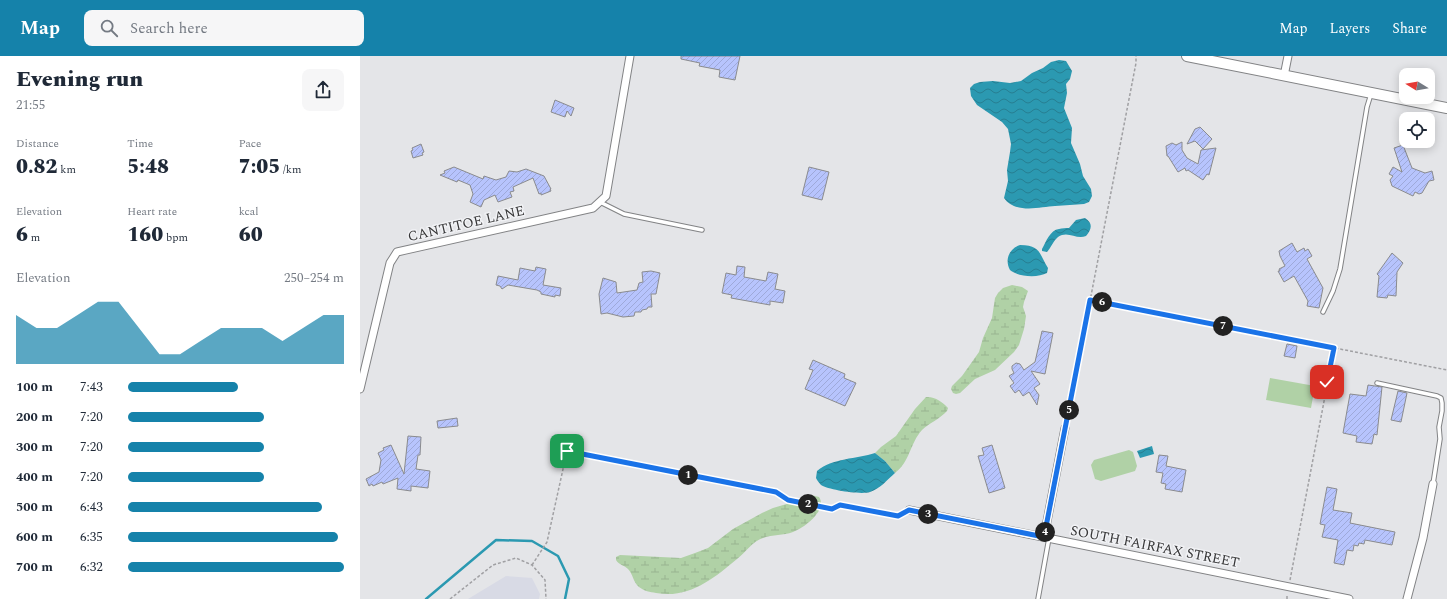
<!DOCTYPE html>
<html lang="en">
<head>
<meta charset="utf-8">
<style>
	:root { --surface:#fff; --page:#f6f6f7; --text:#1f2937; --muted:#747a83; --accent:#1582aa }
	body { margin:0; font-family:Spectral,serif; background:var(--page); color:var(--text); height:100vh; display:flex; flex-direction:column; font-size:15px; white-space:nowrap }
	* { box-sizing:border-box; margin:0 }
	p { font-size:13px; color:var(--muted) }
	.icon { flex:none; width:22px; height:22px; fill:none; stroke:currentColor; stroke-width:2; stroke-linecap:round; stroke-linejoin:round }
	.map { position:relative; flex:1; overflow:hidden }
	.details { display:flex; flex-direction:column; background:var(--surface); width:360px }
	.details>* { flex:none }
	.needle { width:26px; rotate:281deg }
	.tools { position:absolute; left:1039px; top:12px; display:grid; gap:8px }
	.tools a { display:grid; place-items:center; width:36px; height:36px; border-radius:8px; background:var(--surface); box-shadow:0 2px 10px #0003; font-size:20px }
	.pin { position:absolute; display:grid; place-items:center; width:34px; height:34px; color:#fff; margin:-17px; border-radius:8px; box-shadow:0 2px 6px #0006 }
	.km { position:absolute; width:20px; height:20px; margin:-10px; border-radius:50%; background:#222; color:#fff; font-size:11px; line-height:20px; text-align:center }
	.round { display:grid; place-items:center; flex:none; width:42px; height:42px; border-radius:8px; background:var(--page) }
	.head { display:flex; align-items:center; justify-content:space-between; height:68px; padding:0 16px }
	h1 { font-size:22px; font-weight:800; line-height:30px }
	.stats { display:grid; grid-template-columns:repeat(3,1fr); gap:6px; height:68px; padding:4px 16px }
	.stats div { display:grid; align-content:center }
	.stats b { font-size:20px; font-weight:800 }
	.stats small { font-size:11px; font-weight:400 }
	.stats p { font-size:11px }
	.chart { height:112px; padding:8px 16px }
	.chart p { display:flex; justify-content:space-between }
	.chart svg { width:100%; height:72px; margin-top:4px; fill:var(--accent); opacity:.7 }
	ul { padding:0 16px; list-style:none; font-size:13px }
	li { display:grid; grid-template-columns:64px 48px 1fr; align-items:center; height:30px }
	li i { height:10px; border-radius:5px; background:var(--accent) }
	header { display:flex; align-items:center; gap:24px; box-sizing:border-box; height:56px; padding:0 20px; background:var(--accent); color:#fff }
	header strong { font-size:19px }
	nav { display:flex; gap:22px; margin-inline-start:auto; font-size:14px }
	.search { width:280px; height:36px; background:var(--page); display:flex; align-items:center; gap:10px; box-sizing:border-box; padding:0 14px; border-radius:8px; color:var(--muted); font-size:15px }
	main { display:flex; flex:1; min-height:0 }
	.map>svg:first-child { display:block }
	.built { fill:#d8dae5 }
	.wetland { fill:url(#wetland-marsh) }
	.park { fill:#b0d1a6 }
	.water { fill:url(#water-waves) }
	.lines { fill:none; stroke-linecap:round; stroke-linejoin:round }
	.stream { stroke:#2b99b1; stroke-width:2.5 }
	.building { fill:url(#building-hatch); stroke:#8a8b8e }
	.lane-casing { stroke:#828385; stroke-width:5.5 }
	.street-casing { stroke:#828385; stroke-width:9 }
	.secondary-casing { stroke:#828385; stroke-width:12 }
	.path { stroke:#a0a0a3; stroke-width:1.5; stroke-dasharray:3 2; stroke-linecap:butt }
	.lane { stroke:#fff; stroke-width:3.5 }
	.street { stroke:#fff; stroke-width:7 }
	.secondary { stroke:#fff; stroke-width:10 }
	.route-casing { stroke:#fff; stroke-width:8 }
	.route { stroke:#1a73e8; stroke-width:5 }
	.labels { text-anchor:middle; stroke-width:3; stroke-linejoin:round; paint-order:stroke }
	.street-label { font-size:14px; fill:#363637; stroke:#f1f2f5 }
</style>
</head>
<body>
<header>
<strong>Map</strong>
<div class="search"><svg class="icon" aria-label="search" viewBox="0 0 24 24"><circle cx="10" cy="10" r="6"/><path d="M15 15l6 6"/></svg>Search here</div>
<nav><a>Map</a><a>Layers</a><a>Share</a></nav>
</header>
<main>
<section class="details">
<div class="head"><div><h1>Evening run</h1><p>21:55</p></div><a class="round"><svg class="icon" aria-label="share" viewBox="0 0 24 24"><path d="M12 15V3M7 8l5-5 5 5M5 13v7h14v-7"/></svg></a></div>
<div class="stats">
<div><p>Distance</p><b>0.82<small> km</small></b></div>
<div><p>Time</p><b>5:48</b></div>
<div><p>Pace</p><b>7:05<small> /km</small></b></div>
</div>
<div class="stats">
<div><p>Elevation</p><b>6<small> m</small></b></div>
<div><p>Heart rate</p><b>160<small> bpm</small></b></div>
<div><p>kcal</p><b>60</b></div>
</div>
<div class="chart"><p><span>Elevation</span>250–254 m</p>
<svg viewBox="0 0 160 44" preserveAspectRatio="none"><path d="M0 44V14L10 22L20 22L30 14L40 6L50 6L60 22L70 38L80 38L90 30L100 22L110 22L120 22L130 30L140 22L150 14L160 14V44z"/></svg>
</div>
<ul>
<li><b>100 m</b>7:43<i style="width:51%"></i></li>
<li><b>200 m</b>7:20<i style="width:63%"></i></li>
<li><b>300 m</b>7:20<i style="width:63%"></i></li>
<li><b>400 m</b>7:20<i style="width:63%"></i></li>
<li><b>500 m</b>6:43<i style="width:90%"></i></li>
<li><b>600 m</b>6:35<i style="width:97%"></i></li>
<li><b>700 m</b>6:32<i style="width:100%"></i></li>
</ul>
</section>
<div class="map">
<svg width="1087" height="543" viewBox="0 0 1087 543">
	<defs>
		<pattern id="wetland-marsh" width="20" height="14" patternUnits="userSpaceOnUse"><rect width="20" height="14" fill="#b0d1a6"/><path d="M1 5h8M5 5V1M11 12h8M15 12V8" fill="none" stroke="#98b490"/></pattern>
		<pattern id="water-waves" width="16" height="10" patternUnits="userSpaceOnUse"><rect width="16" height="10" fill="#2b99b1"/><path d="M0 5q4-4 8 0t8 0" fill="none" stroke="#267e91"/></pattern>
		<pattern id="building-hatch" width="6" height="6" patternUnits="userSpaceOnUse"><rect width="6" height="6" fill="#b7c4fd"/><path d="M-1 1l2-2M0 6l6-6M5 7l2-2" fill="none" stroke="#9ea9d9"/></pattern>
	</defs>
	<rect width="100%" height="100%" fill="#e4e5e8"/>
	<path class="built" d="M146,520L172,522L180,538L179,543H108Z"/>
	<path class="wetland" d="M652,229L662,231L668,235L664,246L663,251L666,260L664,273L659,289L654,296L635,314L615,323L600,337L596,338L593,337L591,333L592,330L602,320L619,296L623,282L632,262L635,242L638,237L643,232Z
		M566,341C574,340 583,346 588,352L587,355C580,363 569,367 562,374C550,387 550,406 535,417L525,405L515,397L521,391L536,380L555,353Z
		M451,439L459,441C468,454 444,472 433,476C423,480 413,478 403,482C393,485 386,496 377,503C353,523 329,543 296,537C290,536 284,535 279,531C273,526 273,518 268,513C264,509 259,509 256,504V501L260,499L321,502L335,497L348,492L373,473L402,457L413,452L430,447Z"/>
	<path class="park" d="M910,322L955,330L951,352L906,344Z
		M769,394L773,396L777,410L775,415L741,425L735,423L731,409L734,404Z"/>
	<path class="water" d="M699,4L706,5L712,15L710,23L706,28L707,37L704,52L712,72L711,87L720,108L723,120L731,133L732,140L729,146L724,148C715,149 705,149 695,150C680,151 655,158 644,142L648,125L647,114L650,96L651,88L648,73L642,66L617,49L611,40L610,32L614,28L620,26L633,25L650,27L661,25L672,17L683,12L691,6Z
		M725,162C733,167 732,173 726,180C716,184 708,174 698,181C693,185 691,192 687,196L682,195V193C686,186 690,174 699,173C702,172 706,172 709,172L716,164Z
		M660,189C681,189 679,198 688,212L687,217C678,222 658,221 650,214C644,203 650,192 660,189Z
		M792,390L794,398L780,402L777,395Z
		M515,397L525,405L535,417C528,423 520,433 510,436C501,439 469,434 461,429C459,427 457,424 456,422L457,415C472,402 497,403 515,397Z"/>
	<g class="lines">
		<path class="stream" d="M66,543L136,484L172,485L198,500L209,523L205,543"/>
	</g>
	<path class="building" d="M321,0H380L375,24L359,21L360,14L339,10L340,7L321,3Z
		M195,44L214,52L211,60L207,55L205,61L191,56Z
		M840,71L852,83L843,93L835,85L827,88L835,73Z
		M822,86V94L827,102L838,108L841,94L856,92L849,119L847,118L843,124L828,114L826,115L825,112L818,116L808,100H807L806,90L812,87L816,89Z
		M61,88L64,96L62,97L63,99L53,102L51,95L53,94L52,92Z
		M1043,89L1052,112L1065,117L1072,115L1074,124L1069,125L1062,137L1059,138L1055,136L1053,140L1032,130L1030,124L1033,120L1029,118L1033,111L1042,116L1034,92Z
		M94,111L123,123L124,120L136,124L146,121L149,115L157,116L166,113L184,120L191,133H190L191,135L181,139V137L179,138L173,122L153,131L154,135L150,136L152,141L138,146L135,139L124,144L121,151L110,146L113,138L110,129L98,124L97,126L80,119L85,117L84,115Z
		M449,111L469,116L462,144L442,139Z
		M932,187L937,196L944,192L945,195L948,193L952,200L947,203L963,232L959,252L947,250L948,245L934,220L924,226L918,215H920L919,213L925,210L920,200L919,195Z
		M1032,197L1043,207L1037,216L1036,240L1028,239L1027,242L1017,241L1019,220L1017,218Z
		M377,210L385,211L384,221L406,225L408,216L418,218L415,233L425,235L423,247L410,245V249L371,242L372,239L362,237L366,217L376,219Z
		M176,211L186,213L183,229L201,232L200,240L195,239V241L181,238V236L177,234L148,229L142,233L140,230L136,229L138,220L158,224L160,212L175,215Z
		M291,215L300,217L296,238H291L292,251H288L287,253L282,254L281,256H275L274,260L263,261L247,257L241,258L239,238L243,222L256,226L257,237L277,234L279,227L283,226L282,216Z
		M682,275L693,277L685,318L671,315L680,328L674,332L679,339L677,349L669,336L663,340L659,334L655,337L650,330L654,327L649,320L654,317L652,313V310L656,307L660,308L664,314L675,306Z
		M927,288L937,290L935,302L924,300Z
		M453,304L485,318L484,322L496,327L485,350L445,333L453,314L449,313Z
		M1008,329L1022,331L1017,379L1014,378L1012,388L996,386L997,380L983,377L990,338L1006,340Z
		M1038,335L1047,337L1041,366L1031,364Z
		M97,362L98,370L78,372L77,365Z
		M48,380L61,381L60,399H58L56,413L70,415L68,432L51,430V435L37,433L38,422L23,428L22,426L13,430L12,428L9,430L6,423L19,416L21,404L18,397L24,394L23,392L31,389L44,418Z
		M632,389L645,432L629,437L618,400L624,399L622,392Z
		M799,399L808,400L806,410L826,414L822,436L805,433L806,428L801,427L803,417L796,416Z
		M967,431L977,433L973,454L992,457L990,467L1035,476L1032,489L1005,484L1004,488L999,487L998,490L994,489L993,495L987,494L984,509L974,507L978,484L962,481L965,469L960,468Z"/>
	<g class="lines">
		<g class="lane-casing">
			<path id="lane" d="M240,146L264,158L342,174
				M963,256L973,235L980,213L1007,51L1011,38
				M1017,327L1077,340L1081,342L1082,347V355L1079,371L1080,383L1073,428
				M678,543L689,482"/>
		</g>
		<g class="street-casing">
			<path id="street" d="M924,20L928,0
				M0,333L30,207L37,196L233,152L246,140L270,0
				M549,454L989,543
				M684,481L705,372
				M1047,543L1063,482L1073,428"/>
		</g>
		<g class="secondary-casing">
			<path id="secondary" d="M827,0L1087,52"/>
		</g>
		<path class="path" d="M730,244L1087,314
			M707,364L776,7V0
			M172,509L187,486L207,395L416,436L428,444L472,453L480,449L538,460L543,457
			M930,524L974,293
			M90,543L133,509L156,502L172,509L185,524L186,543
			M927,543V538"/>
		<use href="#lane" class="lane"/>
		<use href="#street" class="street"/>
		<use href="#secondary" class="secondary"/>
	</g>
	<g class="lines">
		<g class="route-casing">
			<path id="route" d="M207,395L416,436L428,444L472,453L480,449L538,460L549,454L684,481L730,244L974,292L967,326"/>
		</g>
		<use href="#route" class="route"/>
	</g>
	<g class="labels">
		<g class="street-label">
			<text transform="translate(106 167) rotate(-13)" y="5">CANTITOE LANE</text>
			<text transform="translate(795 490) rotate(11)" y="5">SOUTH FAIRFAX STREET</text>
		</g>
	</g>
</svg>
<div class="tools">
<a><svg class="needle" viewBox="-14 -14 28 28"><path d="M0-13l5 13h-10z" fill="#e53935"/><path d="M0 13l5-13h-10z" fill="#747a83"/></svg></a>
<a><svg class="icon" aria-label="locate" viewBox="0 0 24 24"><circle cx="12" cy="12" r="6"/><path d="M12 2v4M12 18v4M2 12h4M18 12h4"/></svg></a>
</div>
<div class="pin" style="left:207px;top:395px;background:#1e9e55"><svg class="icon" aria-label="arrive" viewBox="0 0 24 24"><path d="M6 21V4h12l-3 4 3 4H6"/></svg></div>
<div class="pin" style="left:967px;top:326px;background:#d93025"><svg class="icon" aria-label="check" viewBox="0 0 24 24"><path d="M5 12l5 5 9-10"/></svg></div>
<b class="km" style="left:328px;top:419px">1</b>
<b class="km" style="left:448px;top:448px">2</b>
<b class="km" style="left:568px;top:458px">3</b>
<b class="km" style="left:685px;top:476px">4</b>
<b class="km" style="left:709px;top:354px">5</b>
<b class="km" style="left:742px;top:246px">6</b>
<b class="km" style="left:863px;top:270px">7</b>
</div>
</main>
</body>
</html>
